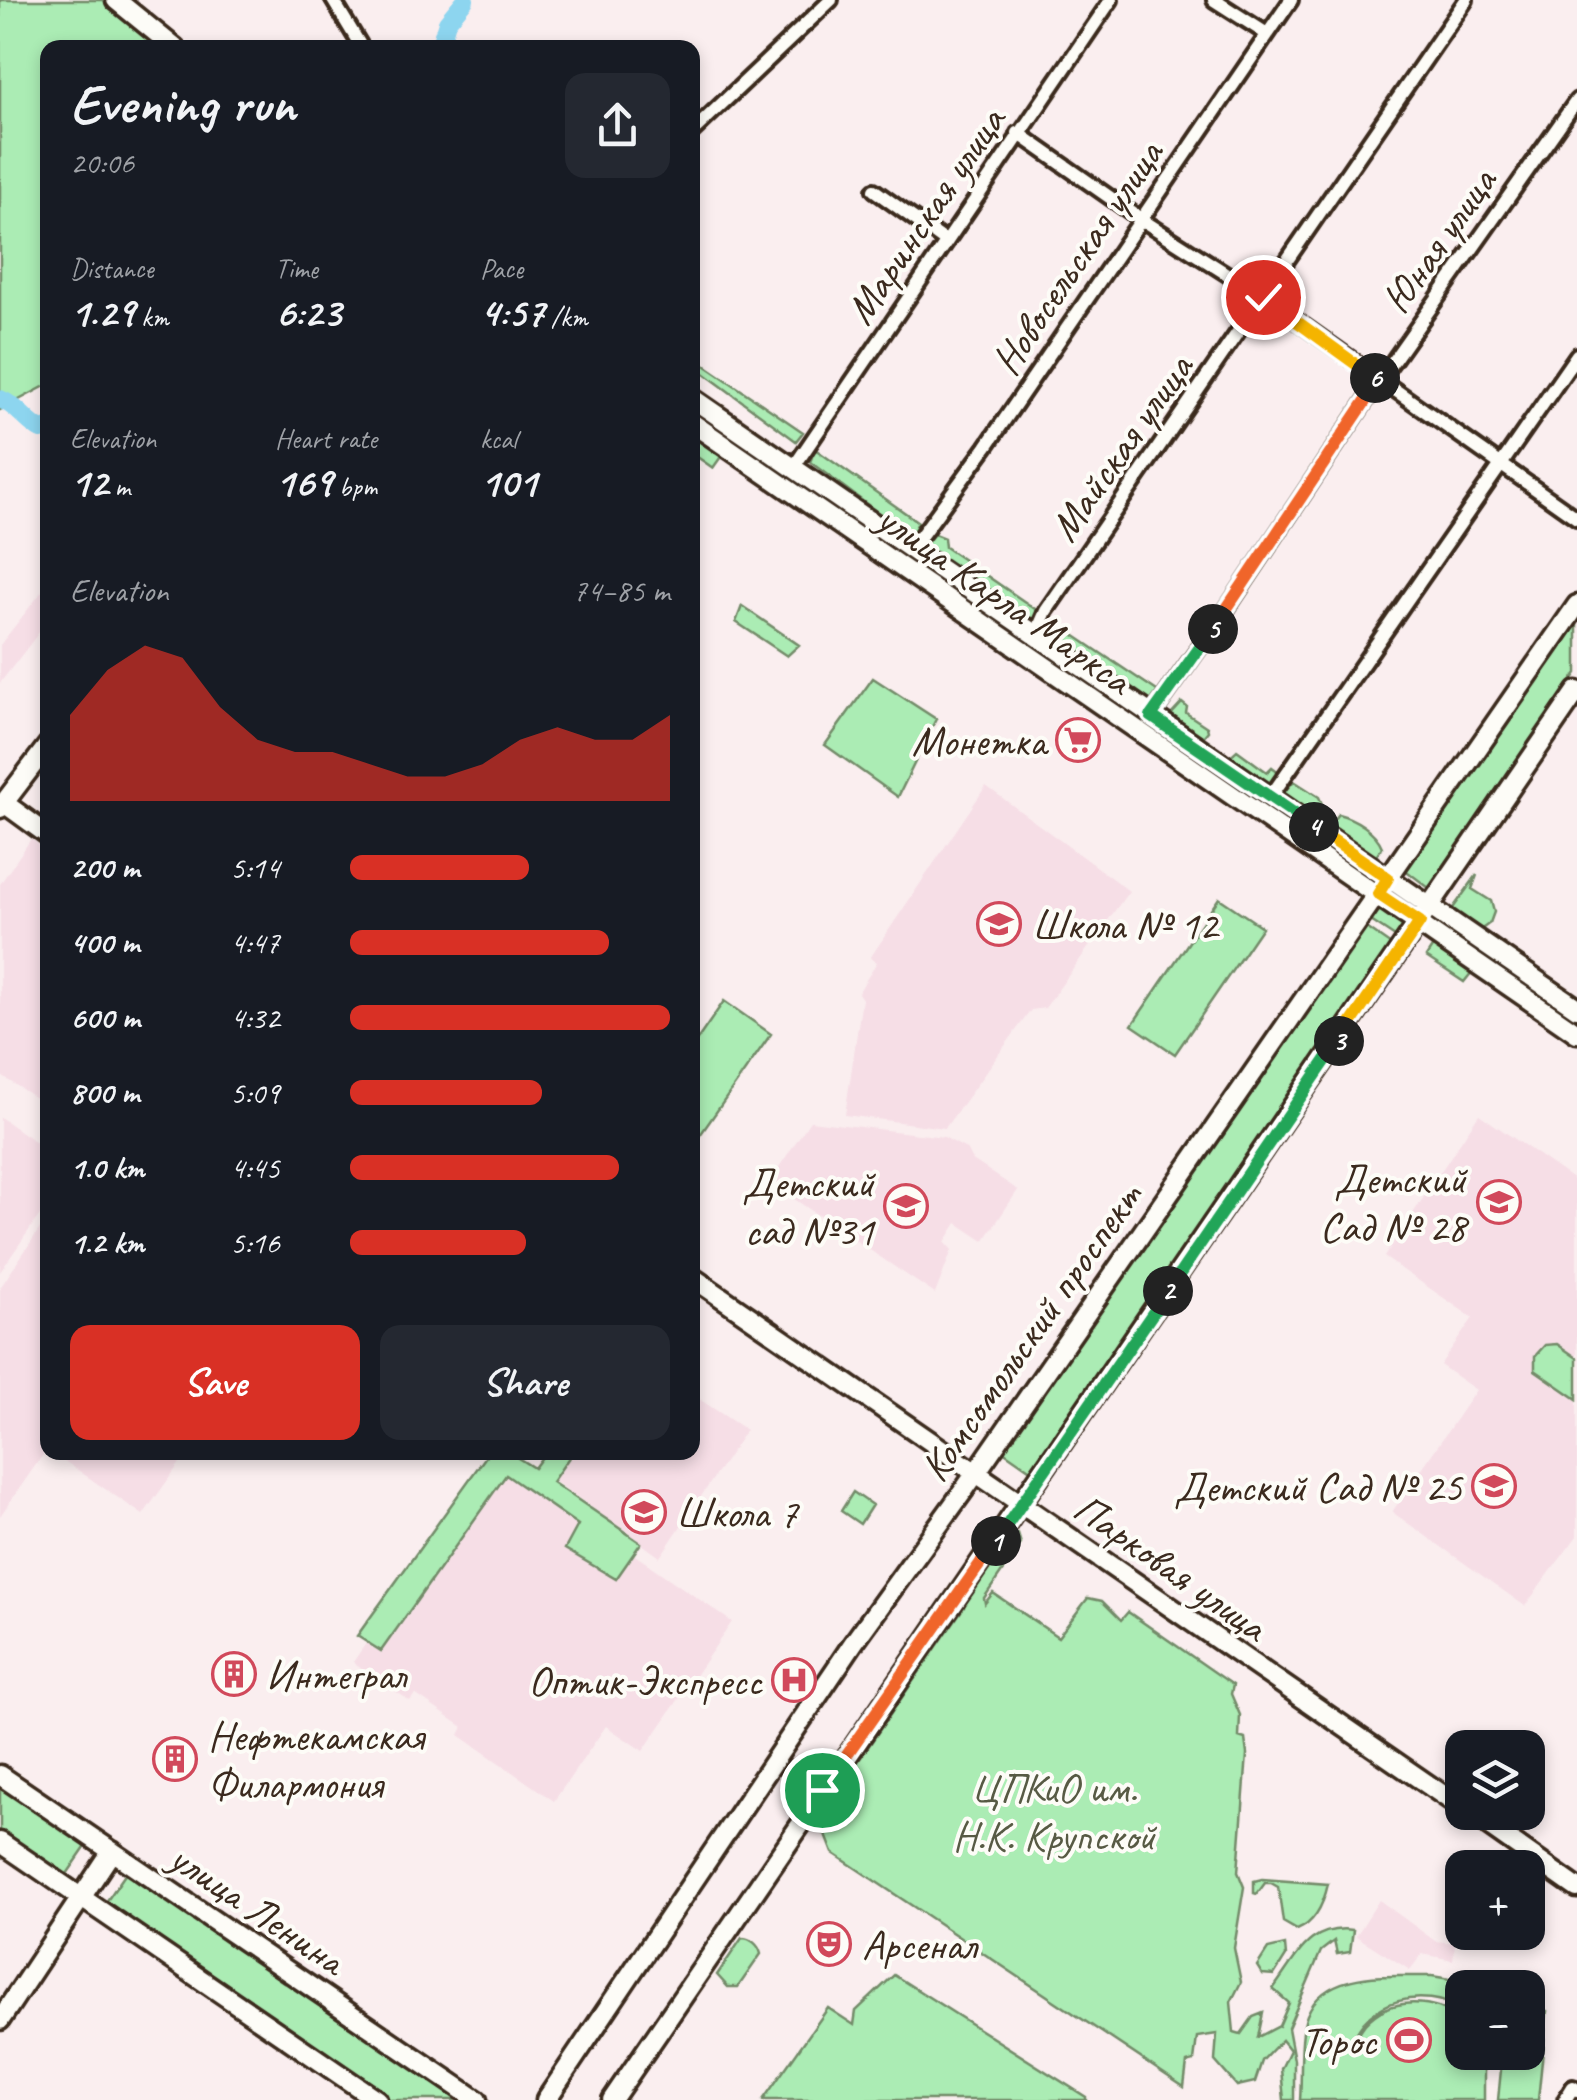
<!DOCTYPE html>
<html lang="en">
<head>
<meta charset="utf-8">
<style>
	:root { --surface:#171b24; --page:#242831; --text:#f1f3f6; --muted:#9ea1a6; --accent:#d93025 }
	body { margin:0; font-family:Caveat,sans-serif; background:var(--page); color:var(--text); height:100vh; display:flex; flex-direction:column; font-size:38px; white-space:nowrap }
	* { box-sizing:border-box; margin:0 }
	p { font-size:32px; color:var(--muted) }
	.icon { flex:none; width:55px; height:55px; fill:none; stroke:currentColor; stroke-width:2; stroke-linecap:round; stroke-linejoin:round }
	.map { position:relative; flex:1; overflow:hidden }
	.details { position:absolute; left:40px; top:40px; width:660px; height:1420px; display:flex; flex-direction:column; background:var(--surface); border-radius:20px; box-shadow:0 5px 15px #0003 }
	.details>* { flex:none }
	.controls { position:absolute; left:1445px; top:1730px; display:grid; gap:20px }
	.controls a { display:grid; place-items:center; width:100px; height:100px; border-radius:20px; background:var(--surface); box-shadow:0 5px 15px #0003; font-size:50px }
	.pin { position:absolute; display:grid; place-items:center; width:85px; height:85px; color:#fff; margin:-42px; border:5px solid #fff; border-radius:50%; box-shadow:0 2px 10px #0007 }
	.km { position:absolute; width:50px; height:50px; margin:-25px; border-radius:50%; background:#222; color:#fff; font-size:28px; line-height:50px; text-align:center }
	.round { display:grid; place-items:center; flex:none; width:105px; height:105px; border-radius:20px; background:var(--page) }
	.head { display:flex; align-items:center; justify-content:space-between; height:170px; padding:0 30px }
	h1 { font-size:55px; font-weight:700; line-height:75px }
	.metrics { display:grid; grid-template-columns:repeat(3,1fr); gap:15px; height:170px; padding:10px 30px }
	.metrics div { display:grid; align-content:center }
	.metrics b { font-size:42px; font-weight:700 }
	.metrics small { font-size:28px; font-weight:400 }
	.metrics p { font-size:28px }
	.chart { height:280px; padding:20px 30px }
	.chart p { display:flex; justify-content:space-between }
	.chart svg { width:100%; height:180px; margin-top:10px; fill:var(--accent); opacity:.7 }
	.action { display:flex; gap:20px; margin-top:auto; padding:20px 30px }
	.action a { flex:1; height:115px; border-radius:20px; background:var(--accent); color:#fff; font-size:40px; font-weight:700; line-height:115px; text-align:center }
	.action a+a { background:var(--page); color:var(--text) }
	ul { padding:0 30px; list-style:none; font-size:32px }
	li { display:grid; grid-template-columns:160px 120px 1fr; align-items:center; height:75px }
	li i { height:25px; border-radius:12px; background:var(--accent) }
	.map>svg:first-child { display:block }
	.built { fill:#f6dee6 }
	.green { fill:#abecb4; stroke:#738b69; stroke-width:2.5 }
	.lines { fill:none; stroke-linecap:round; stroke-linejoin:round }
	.river { stroke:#8dd5ef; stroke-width:18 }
	.minor-casing { stroke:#3b2a1e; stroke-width:20 }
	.secondary-casing { stroke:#3b2a1e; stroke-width:25 }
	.minor { stroke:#fdfcf7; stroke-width:12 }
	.secondary { stroke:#fdfcf7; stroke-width:18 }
	.split-1-casing { stroke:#fff; stroke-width:20 }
	.split-2-casing { stroke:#fff; stroke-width:20 }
	.split-3-casing { stroke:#fff; stroke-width:20 }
	.split-4-casing { stroke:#fff; stroke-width:20 }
	.split-5-casing { stroke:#fff; stroke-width:20 }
	.split-6-casing { stroke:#fff; stroke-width:20 }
	.split-7-casing { stroke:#fff; stroke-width:20 }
	.split-1 { stroke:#f0652b; stroke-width:12 }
	.split-2 { stroke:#22a559; stroke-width:12 }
	.split-3 { stroke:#22a559; stroke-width:12 }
	.split-4 { stroke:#f5b400; stroke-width:12 }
	.split-5 { stroke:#22a559; stroke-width:12 }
	.split-6 { stroke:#f0652b; stroke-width:12 }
	.split-7 { stroke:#f5b400; stroke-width:12 }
	.labels { text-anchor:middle; stroke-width:8; stroke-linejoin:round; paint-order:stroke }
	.street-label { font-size:42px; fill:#3b2a1e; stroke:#fdfcf7 }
	.poi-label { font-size:42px; fill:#3b2a1e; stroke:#fdfcf7; text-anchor:end }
	.park-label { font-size:42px; fill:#575a44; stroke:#fdfcf7 }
</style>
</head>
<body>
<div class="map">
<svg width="1577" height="2100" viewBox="0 0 1577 2100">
	<rect width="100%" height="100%" fill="#faeeef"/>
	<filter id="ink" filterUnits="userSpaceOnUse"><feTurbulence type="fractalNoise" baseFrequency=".01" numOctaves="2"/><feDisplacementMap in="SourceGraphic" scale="20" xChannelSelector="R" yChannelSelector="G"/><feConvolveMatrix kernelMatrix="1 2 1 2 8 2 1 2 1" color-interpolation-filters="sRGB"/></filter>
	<g filter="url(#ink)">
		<path class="built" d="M47,585V622L0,683V645Z
			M986,786L1129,891L1045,1008L1031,1010L945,1128L845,1115L862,999L858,993L877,962L870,958Z
			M31,839L47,851V1114L45,1104L0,1075V884Z
			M1479,1114L1577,1182V1536L1525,1606L1392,1512L1476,1390L1440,1365L1473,1318L1384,1257Z
			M0,1117L47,1150L48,1203L0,1272Z
			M810,1121L944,1137L966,1149L971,1159L1018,1190L984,1241L957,1223L945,1242L952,1250L935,1294L769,1182Z
			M47,1218V1449L0,1516V1288Z
			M693,1395L746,1430L660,1557L535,1467L545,1453L692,1452Z
			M53,1453H187L143,1515Z
			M494,1458L732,1622L643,1751L606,1726L554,1801L459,1735L463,1727L415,1694L410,1701L353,1662Z
			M1379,1900L1435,1941L1455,1943L1453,1960L1422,1954L1410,1970L1356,1936Z"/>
		<path class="green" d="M0,0H110L175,47L48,48L47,385L0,410Z
			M693,357L803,432L796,441L693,365Z
			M692,429L725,451L713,468L693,454Z
			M815,449L918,522L911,537L810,462Z
			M934,534L944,538L945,547L1038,611L1034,621L924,546Z
			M742,606L799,645L787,656L736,622Z
			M1577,617V673L1429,888L1404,869Z
			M1050,619L1163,695L1154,707L1044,628Z
			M873,678L936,719L898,797L825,745Z
			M1182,703L1187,707L1186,713L1207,727L1208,731L1203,737L1170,716Z
			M1237,750L1267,772L1272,767L1279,772L1269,788L1227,759Z
			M1294,781L1319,797L1322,804L1314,817L1284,798L1283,793Z
			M1338,814C1354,818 1376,831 1382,847L1376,857L1330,824Z
			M1477,875L1472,889L1491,901L1494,912L1490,923L1479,931L1451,911Z
			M1219,898L1262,927L1175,1054L1132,1025Z
			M1378,908L1405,925L1398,939L1365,917Z
			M1361,924L1394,947L1032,1471L1003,1451Z
			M1435,943L1472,972L1464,982L1426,957Z
			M724,1001L771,1034L698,1138L693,1134V1046Z
			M1557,1344L1577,1358V1399L1535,1370V1356L1545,1345Z
			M489,1452L510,1453L534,1468L545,1453H572L552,1482L641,1543L616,1579L565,1549L578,1525L506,1475L381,1651L357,1636Z
			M853,1492L872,1505L860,1524L841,1511Z
			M1018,1534L1021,1544L984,1598L985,1603L993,1593L1058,1637L1088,1598L1102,1601L1121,1620L1128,1612L1233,1685L1231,1694L1240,1715L1239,1737L1245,1739L1247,1754L1238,1872L1244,1887L1234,1948L1241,1982L1231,2002L1234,2032L1241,2034L1253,2017L1263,2013L1258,2037L1279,2026L1289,2003L1273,1989C1297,1957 1309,1924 1353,1930L1350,1952L1337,1954L1334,1941L1321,1951L1288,2028L1294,2060V2100H1284L1281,2069L1290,2050L1282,2040L1262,2061L1255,2082L1237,2086L1215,2061L1217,2034L1197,2037L1194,2061L1187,2063L1184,2087L833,1853L826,1835L816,1828L814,1814L825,1798H833L964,1607L960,1601L1007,1539Z
			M0,1785L87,1845L65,1877L0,1833Z
			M126,1873L461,2100H391L104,1905Z
			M1262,1879L1328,1884C1324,1902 1315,1923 1297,1930L1283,1922L1278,1887L1271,1883H1265L1257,1894L1254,1893V1881Z
			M742,1938C751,1938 759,1945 761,1954L738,1987H728L717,1975Z
			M1285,1945L1286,1956L1274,1975L1262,1974L1257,1966L1268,1949Z
			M894,1975L1086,2097V2100H763L828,2008L854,2025L856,2011Z
			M1432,1976L1497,1987L1462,1988V2010C1424,1986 1366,1999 1352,2044C1356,2039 1360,2030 1365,2024C1390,1996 1434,1998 1462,2020V2052L1484,2053V2100H1300C1302,2077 1299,2034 1307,2015C1326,1968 1391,1977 1432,1976Z
			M1528,2002L1547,2011L1538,2100H1498L1501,2070L1496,2053L1528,2052Z"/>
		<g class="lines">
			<path class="river" d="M439,48L447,22L465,0
				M0,399C18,406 26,422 41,430L48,428"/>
			<g class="minor-casing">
				<path id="minor" d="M333,0L362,48
					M1214,0L1267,34
					M692,132L831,0
					M1018,133L1142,220L1263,297L1577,518
					M874,190L945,241
					M793,468L1111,0
					M912,548L986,447L1291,0
					M1035,636L1046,611L1466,0
					M1151,716L1222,616L1379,381L1577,100
					M1271,796L1577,355
					M1565,2100L1573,2087L1577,2090"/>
			</g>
			<g class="secondary-casing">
				<path id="secondary" d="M116,0L175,48
					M692,398L1577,1008
					M692,423L1577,1033
					M4,803L48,835
					M0,808L48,745
					M692,1277L1462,1808
					M0,1775L477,2100
					M1469,1812L1577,1888
					M0,1842L377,2100
					M0,2020L112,1851
					M546,2100L854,1642L964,1490L1577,605
					M612,2100L1577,691"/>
			</g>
			<use href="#minor" class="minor"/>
			<use href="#secondary" class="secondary"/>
		</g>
	</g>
	<g class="lines" filter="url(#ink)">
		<g class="split-1-casing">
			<path id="split-1" d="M822,1790L996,1541"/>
		</g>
		<g class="split-2-casing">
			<path id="split-2" d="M996,1541L1168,1291"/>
		</g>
		<g class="split-3-casing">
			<path id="split-3" d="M1168,1291L1339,1041"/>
		</g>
		<g class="split-4-casing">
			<path id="split-4" d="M1314,827L1388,878L1378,894L1420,922L1339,1041"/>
		</g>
		<g class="split-5-casing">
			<path id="split-5" d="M1213,629L1151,716L1314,827"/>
		</g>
		<g class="split-6-casing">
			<path id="split-6" d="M1213,629L1379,381L1375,378"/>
		</g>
		<g class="split-7-casing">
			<path id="split-7" d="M1263,297L1375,378"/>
		</g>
		<use href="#split-1" class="split-1"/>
		<use href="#split-2" class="split-2"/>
		<use href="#split-3" class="split-3"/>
		<use href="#split-4" class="split-4"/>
		<use href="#split-5" class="split-5"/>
		<use href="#split-6" class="split-6"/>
		<use href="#split-7" class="split-7"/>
	</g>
	<defs>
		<g id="supermarket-ring" transform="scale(2.25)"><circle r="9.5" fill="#fdfcf7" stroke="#d1495b" stroke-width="1.5"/><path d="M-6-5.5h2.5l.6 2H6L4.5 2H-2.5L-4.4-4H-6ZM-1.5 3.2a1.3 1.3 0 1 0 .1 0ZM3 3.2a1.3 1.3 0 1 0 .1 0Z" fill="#d1495b"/></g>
		<g id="school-ring" transform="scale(2.25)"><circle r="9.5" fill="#fdfcf7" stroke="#d1495b" stroke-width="1.5"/><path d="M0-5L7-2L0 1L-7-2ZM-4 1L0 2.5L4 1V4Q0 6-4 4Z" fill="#d1495b"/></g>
		<g id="building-ring" transform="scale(2.25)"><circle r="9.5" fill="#fdfcf7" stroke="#d1495b" stroke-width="1.5"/><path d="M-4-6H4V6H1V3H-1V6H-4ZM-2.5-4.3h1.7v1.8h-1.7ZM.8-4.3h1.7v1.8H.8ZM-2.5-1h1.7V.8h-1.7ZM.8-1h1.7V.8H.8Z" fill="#d1495b"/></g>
		<g id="hospital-ring" transform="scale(2.25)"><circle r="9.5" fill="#fdfcf7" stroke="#d1495b" stroke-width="1.5"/><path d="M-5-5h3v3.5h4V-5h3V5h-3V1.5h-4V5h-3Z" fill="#d1495b"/></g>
		<g id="theatre-ring" transform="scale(2.25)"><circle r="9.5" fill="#fdfcf7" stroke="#d1495b" stroke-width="1.5"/><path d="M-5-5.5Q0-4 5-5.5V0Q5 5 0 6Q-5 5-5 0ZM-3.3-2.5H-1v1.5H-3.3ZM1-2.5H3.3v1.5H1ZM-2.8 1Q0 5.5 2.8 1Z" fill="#d1495b"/></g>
		<g id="stadium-ring" transform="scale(2.25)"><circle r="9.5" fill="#fdfcf7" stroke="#d1495b" stroke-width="1.5"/><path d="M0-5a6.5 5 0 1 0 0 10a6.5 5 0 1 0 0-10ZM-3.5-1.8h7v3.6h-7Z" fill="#d1495b"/></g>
	</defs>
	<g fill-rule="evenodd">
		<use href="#supermarket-ring" x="1078" y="740"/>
		<use href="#school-ring" x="999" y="924"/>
		<use href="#school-ring" x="1499" y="1202"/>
		<use href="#school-ring" x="906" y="1206"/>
		<use href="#school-ring" x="1494" y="1486"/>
		<use href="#school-ring" x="644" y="1512"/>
		<use href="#building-ring" x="234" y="1674"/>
		<use href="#hospital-ring" x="794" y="1680"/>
		<use href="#building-ring" x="175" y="1759"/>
		<use href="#theatre-ring" x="829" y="1944"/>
		<use href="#stadium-ring" x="1409" y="2040"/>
	</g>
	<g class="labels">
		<g class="street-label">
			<text transform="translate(924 215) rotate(-56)" y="15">Маринская улица</text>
			<text transform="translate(1438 240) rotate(-55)" y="15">Юная улица</text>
			<text transform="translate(1076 257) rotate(-56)" y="15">Новосельская улица</text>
			<text transform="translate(1120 447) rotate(-55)" y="15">Майская улица</text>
			<text transform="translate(1005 598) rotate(35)" y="15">улица Карла Маркса</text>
			<text transform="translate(1030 1331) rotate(-55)" y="15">Комсомольский проспект</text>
			<text transform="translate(1171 1566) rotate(35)" y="15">Парковая улица</text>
			<text transform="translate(258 1908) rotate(34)" y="15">улица Ленина</text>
		</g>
		<g class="poi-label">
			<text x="1046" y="755">Монетка</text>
			<text x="1032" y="939" text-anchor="start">Школа № 12</text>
			<text x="1466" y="1193">Детский<tspan x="1466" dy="48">Сад № 28</tspan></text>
			<text x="874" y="1197">Детский<tspan x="874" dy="48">сад №31</tspan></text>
			<text x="1462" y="1501">Детский Сад № 25</text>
			<text x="676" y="1527" text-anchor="start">Школа 7</text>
			<text x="266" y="1689" text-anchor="start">Интеграл</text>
			<text x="762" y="1695">Оптик-Экспресс</text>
			<text x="208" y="1750" text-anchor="start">Нефтекамская<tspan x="208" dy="48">Филармония</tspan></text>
			<text x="862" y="1959" text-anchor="start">Арсенал</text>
			<text x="1376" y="2055">Торос</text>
		</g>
		<g class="park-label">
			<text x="1054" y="1802">ЦПКиО им.<tspan x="1054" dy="48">Н.К. Крупской</tspan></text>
		</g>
	</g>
</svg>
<div class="controls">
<a><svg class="icon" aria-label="layers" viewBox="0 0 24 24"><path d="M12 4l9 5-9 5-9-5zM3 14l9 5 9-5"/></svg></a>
<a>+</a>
<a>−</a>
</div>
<div class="pin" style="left:822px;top:1790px;background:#1e9e55"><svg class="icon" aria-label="arrive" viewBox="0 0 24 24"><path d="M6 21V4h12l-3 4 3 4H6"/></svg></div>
<div class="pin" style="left:1263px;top:297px;background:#d93025"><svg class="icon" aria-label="check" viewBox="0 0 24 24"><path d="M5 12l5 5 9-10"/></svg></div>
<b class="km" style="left:996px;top:1541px">1</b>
<b class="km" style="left:1168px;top:1291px">2</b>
<b class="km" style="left:1339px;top:1041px">3</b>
<b class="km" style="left:1314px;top:827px">4</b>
<b class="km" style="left:1213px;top:629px">5</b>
<b class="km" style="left:1375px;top:378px">6</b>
<section class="details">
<div class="head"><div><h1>Evening run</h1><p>20:06</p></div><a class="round"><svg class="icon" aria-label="share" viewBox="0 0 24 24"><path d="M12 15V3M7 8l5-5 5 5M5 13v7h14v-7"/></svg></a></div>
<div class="metrics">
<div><p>Distance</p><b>1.29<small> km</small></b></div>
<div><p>Time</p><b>6:23</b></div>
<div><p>Pace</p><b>4:57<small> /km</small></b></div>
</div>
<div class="metrics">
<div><p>Elevation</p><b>12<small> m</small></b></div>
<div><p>Heart rate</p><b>169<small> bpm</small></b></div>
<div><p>kcal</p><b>101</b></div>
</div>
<div class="chart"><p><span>Elevation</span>74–85 m</p>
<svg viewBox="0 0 160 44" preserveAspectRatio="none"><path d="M0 44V23L10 12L20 6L30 9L40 21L50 29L60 32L70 32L80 35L90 38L100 38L110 35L120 29L130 26L140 29L150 29L160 23V44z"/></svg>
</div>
<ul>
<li><b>200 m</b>5:14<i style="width:56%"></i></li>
<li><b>400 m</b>4:47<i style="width:81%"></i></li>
<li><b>600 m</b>4:32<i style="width:100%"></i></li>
<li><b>800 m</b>5:09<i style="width:60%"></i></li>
<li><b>1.0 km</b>4:45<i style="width:84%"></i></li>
<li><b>1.2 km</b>5:16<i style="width:55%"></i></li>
</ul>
<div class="action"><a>Save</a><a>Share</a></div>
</section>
</div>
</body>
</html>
